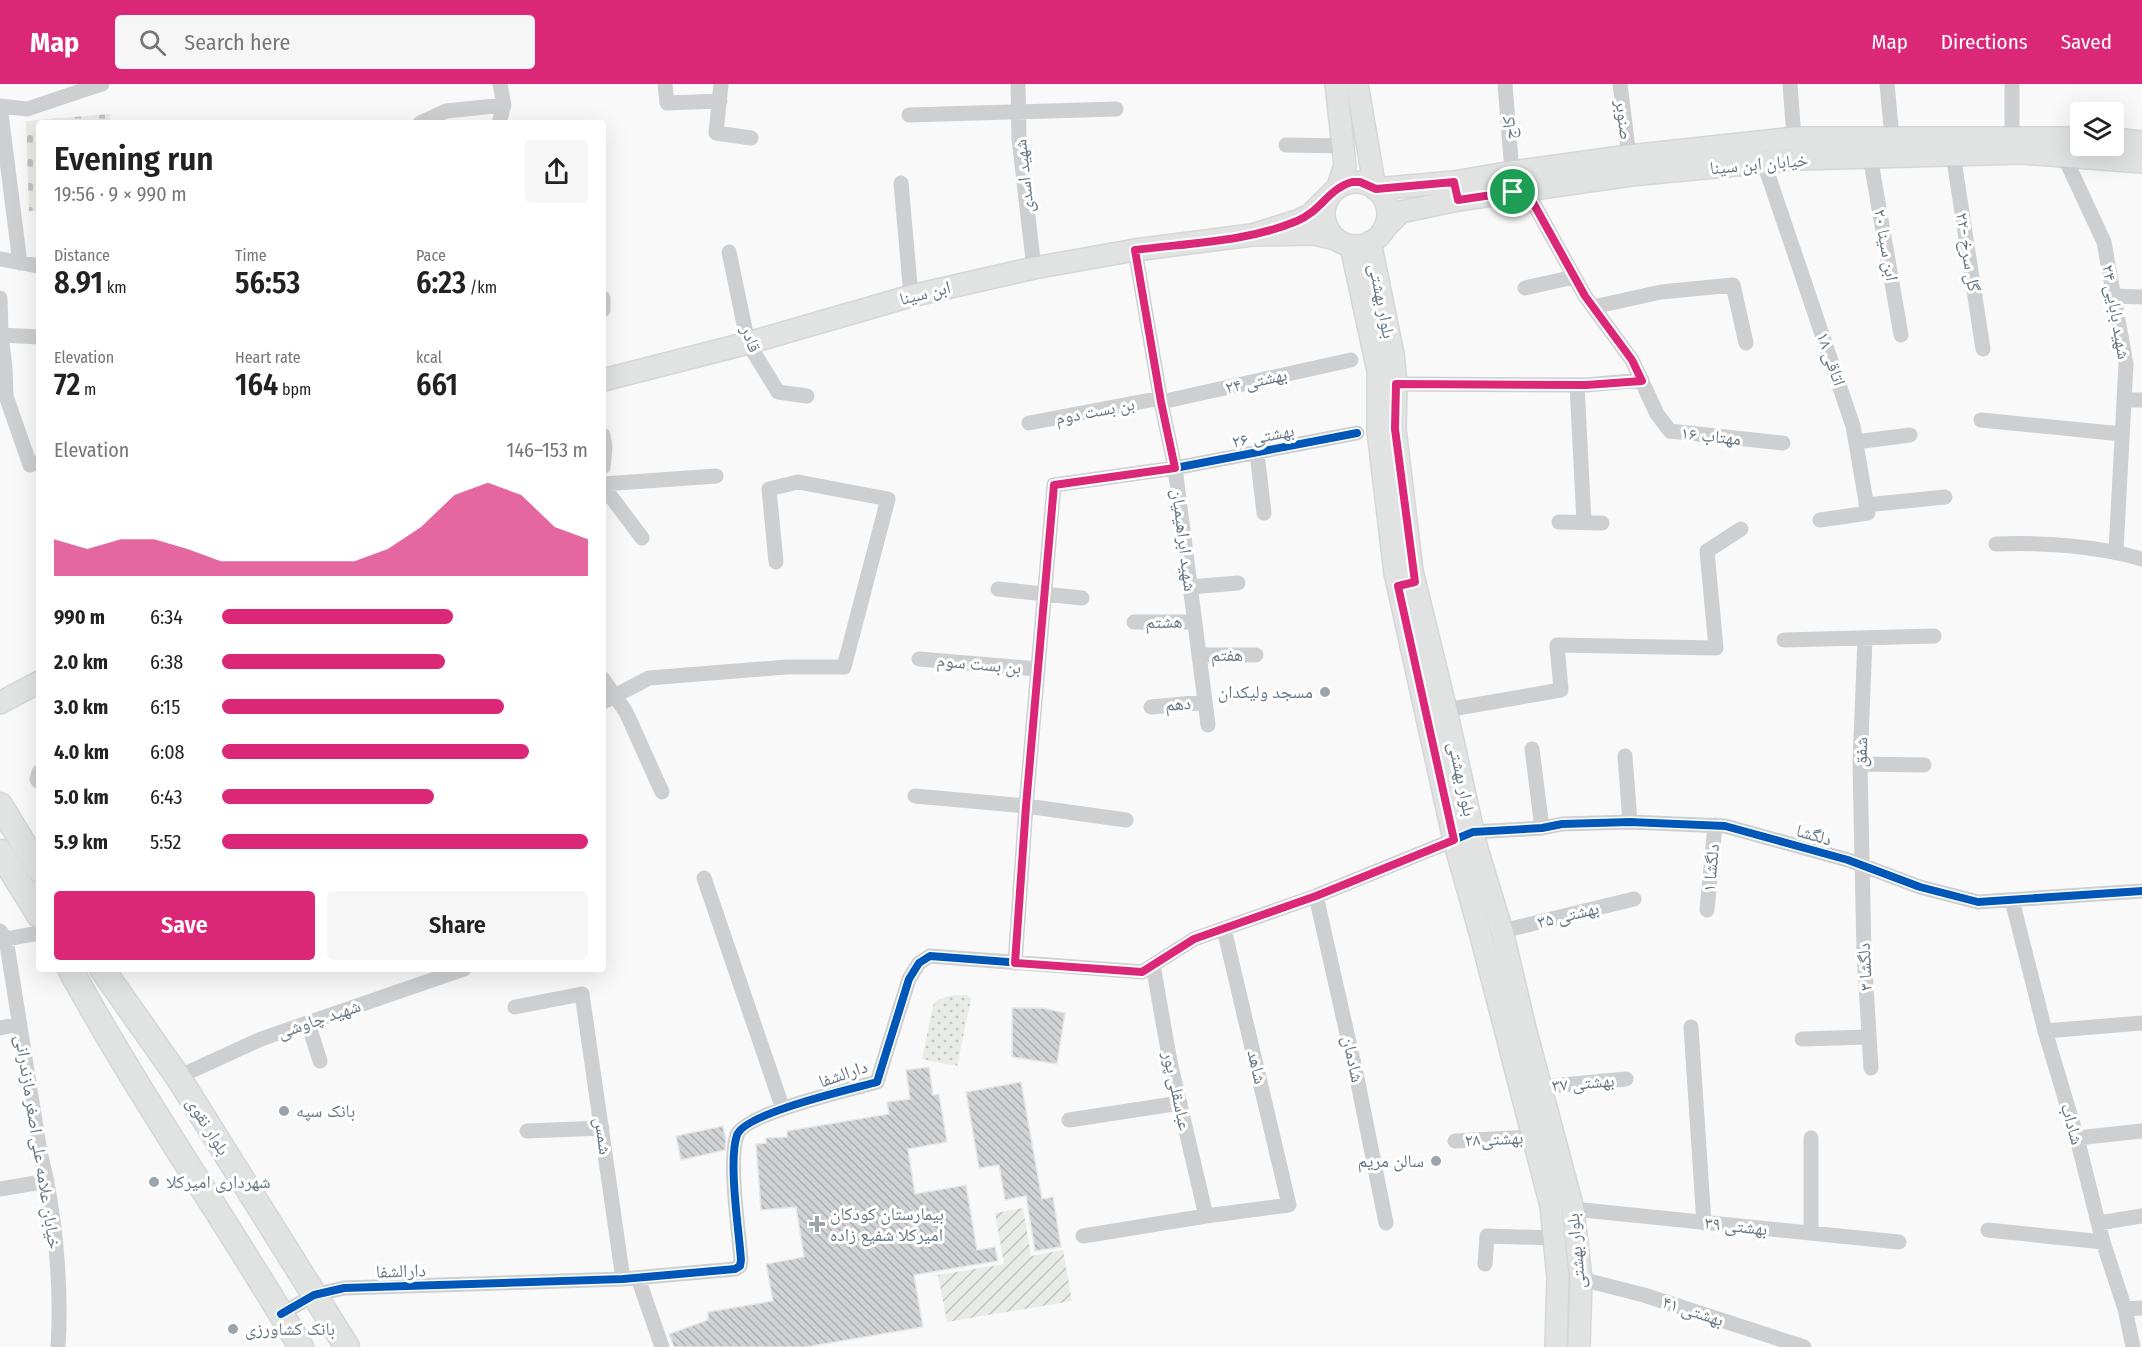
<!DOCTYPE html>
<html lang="en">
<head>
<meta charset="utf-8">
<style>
	:root { --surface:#fff; --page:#f6f6f6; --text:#222; --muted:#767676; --accent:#db2777 }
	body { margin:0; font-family:"Fira Sans Condensed","Noto Naskh Arabic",sans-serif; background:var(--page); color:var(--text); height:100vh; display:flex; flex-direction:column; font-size:22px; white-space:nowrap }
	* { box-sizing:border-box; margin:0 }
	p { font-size:20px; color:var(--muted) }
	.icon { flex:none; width:33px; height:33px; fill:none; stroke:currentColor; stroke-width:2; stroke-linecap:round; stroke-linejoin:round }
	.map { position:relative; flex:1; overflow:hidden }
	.drawer { position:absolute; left:36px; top:36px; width:570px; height:852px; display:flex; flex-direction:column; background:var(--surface); border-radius:6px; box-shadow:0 6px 24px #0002 }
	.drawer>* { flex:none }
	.fabs { position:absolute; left:2070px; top:18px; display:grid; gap:12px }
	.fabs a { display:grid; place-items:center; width:54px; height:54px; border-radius:6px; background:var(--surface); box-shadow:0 6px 24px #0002; font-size:30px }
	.pin { position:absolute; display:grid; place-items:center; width:51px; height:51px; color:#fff; margin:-26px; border:3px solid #fff; border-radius:50%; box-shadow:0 2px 6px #0007 }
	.round { display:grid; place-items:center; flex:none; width:63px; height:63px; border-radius:6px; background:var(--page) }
	.summary { display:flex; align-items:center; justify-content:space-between; height:102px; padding:0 18px }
	h1 { font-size:33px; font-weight:600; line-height:45px }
	.figures { display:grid; grid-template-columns:repeat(3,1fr); gap:9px; height:102px; padding:6px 18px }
	.figures div { display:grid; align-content:center }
	.figures b { font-size:30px; font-weight:600 }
	.figures small { font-size:16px; font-weight:400 }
	.figures p { font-size:16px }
	.chart { height:168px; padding:12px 18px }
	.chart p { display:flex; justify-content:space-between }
	.chart svg { width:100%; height:108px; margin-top:6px; fill:var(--accent); opacity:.7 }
	.action { display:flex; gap:12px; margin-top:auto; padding:12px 18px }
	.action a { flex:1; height:69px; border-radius:6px; background:var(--accent); color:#fff; font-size:24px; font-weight:600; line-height:69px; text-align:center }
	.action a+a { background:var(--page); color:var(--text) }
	ul { padding:0 18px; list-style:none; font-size:20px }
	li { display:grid; grid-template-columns:96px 72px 1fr; align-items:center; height:45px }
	li i { height:15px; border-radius:8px; background:var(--accent) }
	header { display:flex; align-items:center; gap:36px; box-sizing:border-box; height:84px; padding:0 30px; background:var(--accent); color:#fff }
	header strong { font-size:28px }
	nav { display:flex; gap:33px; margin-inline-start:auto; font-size:21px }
	.search { width:420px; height:54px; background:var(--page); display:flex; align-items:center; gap:15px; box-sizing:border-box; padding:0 21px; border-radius:6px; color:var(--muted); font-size:22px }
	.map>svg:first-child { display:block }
	.grass { fill:url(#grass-dots) }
	.cemetery { fill:url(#cemetery-stones) }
	.garden { fill:url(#garden-furrows) }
	.building { fill:url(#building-back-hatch); stroke:#e8e8e8; stroke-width:1.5 }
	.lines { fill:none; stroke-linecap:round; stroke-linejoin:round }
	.secondary-casing { stroke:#d5d6d7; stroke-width:24 }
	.primary-casing { stroke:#d5d6d7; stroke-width:27 }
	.street { stroke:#cecfd0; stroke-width:15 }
	.secondary { stroke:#e1e2e2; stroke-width:21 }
	.primary { stroke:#e1e2e2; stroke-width:24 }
	.cycleway-casing { stroke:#fff; stroke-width:11 }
	.cycleway { stroke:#0057b8; stroke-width:8 }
	.route-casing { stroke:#fff; stroke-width:12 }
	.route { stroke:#db2777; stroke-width:8 }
	.poi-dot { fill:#99a4ac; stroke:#fff; stroke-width:2 }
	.labels { text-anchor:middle; stroke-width:6; stroke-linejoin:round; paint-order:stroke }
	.street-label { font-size:18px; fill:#657683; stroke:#fff }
	.poi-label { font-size:18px; fill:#657683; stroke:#fff; text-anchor:start }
</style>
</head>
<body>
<header>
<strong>Map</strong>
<div class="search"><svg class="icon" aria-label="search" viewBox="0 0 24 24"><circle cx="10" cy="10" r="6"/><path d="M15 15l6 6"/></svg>Search here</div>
<nav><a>Map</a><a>Directions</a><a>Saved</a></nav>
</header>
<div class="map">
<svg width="2142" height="1263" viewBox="0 0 2142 1263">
	<defs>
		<pattern id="grass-dots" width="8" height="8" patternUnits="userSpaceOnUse" patternTransform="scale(1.5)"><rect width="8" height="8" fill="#e8ebe6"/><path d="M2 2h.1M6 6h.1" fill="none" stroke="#c0c3c0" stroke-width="1.8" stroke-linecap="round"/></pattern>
		<pattern id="cemetery-stones" width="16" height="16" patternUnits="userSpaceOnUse" patternTransform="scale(1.5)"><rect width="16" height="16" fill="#e8ebe6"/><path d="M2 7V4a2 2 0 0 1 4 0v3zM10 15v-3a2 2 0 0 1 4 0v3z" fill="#c0c3c0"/></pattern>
		<pattern id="garden-furrows" width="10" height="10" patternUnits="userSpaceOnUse" patternTransform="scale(1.5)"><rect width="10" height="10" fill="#e8ebe6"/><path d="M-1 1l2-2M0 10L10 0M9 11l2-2" fill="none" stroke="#c0c3c0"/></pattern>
		<pattern id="building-back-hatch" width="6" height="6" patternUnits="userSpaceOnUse" patternTransform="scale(1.5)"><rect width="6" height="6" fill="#d0d2d3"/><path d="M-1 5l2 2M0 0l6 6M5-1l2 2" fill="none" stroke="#acafb1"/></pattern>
	</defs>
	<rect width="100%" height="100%" fill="#f9f9f9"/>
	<path class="grass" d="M967,911L971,915L957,982L922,975L934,918L948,912Z"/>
	<path class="cemetery" d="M110,30L111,39H39V126L29,127L26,37Z"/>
	<path class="garden" d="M1023,1124L1031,1172L1063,1166L1072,1217L947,1238L938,1191L1004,1180L995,1129Z"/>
	<path class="building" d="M1012,924H1043L1065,929L1057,980L1012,973Z
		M929,983L933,1011L939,1010L947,1058L908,1065L915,1110L966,1101L977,1166L995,1163L998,1177L914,1191L923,1243L806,1263H674L669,1250L708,1236V1228L773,1217L766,1180L804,1173L796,1123L761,1126L756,1060L766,1059V1054L787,1053V1047L889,1030L887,1018L910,1015L906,986Z
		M1021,998L1042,1115L1053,1113L1061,1163L1035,1167L1026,1112L1005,1116L999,1081L979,1084L966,1008Z
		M723,1042L726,1057L725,1066L681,1076L676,1052Z"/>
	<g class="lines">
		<g class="secondary-casing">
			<path id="secondary" d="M1336,0L1345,81L1338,103
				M1357,0L1375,105L1454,98L1512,88L1629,72L1794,54H2080
				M2114,55L2142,58
				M1324 130a32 32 0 1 1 64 0a32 32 0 1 1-64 0Z
				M1329,112L1310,131L1297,137L1252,151L1314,150L1336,155
				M1385,144L1401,128L1458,116L1631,91L1801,75L2021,69L2142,78
				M1370,158L1393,270L1396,300L1395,345L1412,487L1446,626L1477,765L1502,847L1525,944L1573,1125L1581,1195L1579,1263
				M1351,162L1378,287V347L1395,489L1454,756L1481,852L1551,1122L1558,1194L1556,1263
				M603,296L748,259L911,212L1034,184L1135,166L1252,151
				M0,619L39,598"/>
		</g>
		<g class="primary-casing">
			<path id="primary" d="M0,721L39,785
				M0,768L39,831
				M70,885C141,1015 226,1136 301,1263
				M102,885L178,993L347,1263"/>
		</g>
		<path class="street" d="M665,0L667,19L720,17
			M721,0L716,49L751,54
			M1018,0L1019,55L1034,184
			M1505,0L1512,88
			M1620,0L1629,72
			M1790,0L1794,54
			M1887,0L1892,53
			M2012,0V54
			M0,22L20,179
			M0,22L27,25L102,0
			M909,31L1116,25
			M420,39L446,27L504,21
			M499,39L504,21L500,0
			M1286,61L1344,62
			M1953,70L1983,265
			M2063,70L2104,158L2126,280L2116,467
			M1870,72L1901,251
			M1764,79L1853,342L1868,429L1820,436
			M901,99L911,212
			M1526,106L1585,212L1632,276L1657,330L1670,347L1783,359
			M1135,166L1161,318L1175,384L1208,641
			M729,168L748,259L778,308L807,312
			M0,175L39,182
			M1525,204L1574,193
			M2114,212L2142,213
			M0,214L1,251L5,284L6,312L30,381L39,378
			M603,214V226
			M1593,223L1661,208L1733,201L1746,259
			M1,251L39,253
			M1396,300L1586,301L1642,296
			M1577,301L1584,438
			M2124,316H2142
			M1161,318L1351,276
			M1981,336L2122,350
			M1029,339L1161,314
			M603,351L605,363L603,383
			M1856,358L1910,351
			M1257,369L1264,429
			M603,400L716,392
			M603,402L642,454
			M1866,421L1945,413
			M1559,438L1602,439
			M1996,460C2043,458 2097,462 2142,475
			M1190,503L1238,499
			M998,505L1082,514
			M1134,538H1195
			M1865,555L1860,680L1864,868L1871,984
			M1784,556L1934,552
			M1199,571H1256
			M919,575L1038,585
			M603,595L626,628L662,708
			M603,618L649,594L787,583H844L888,415L798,398L769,405L776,478
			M1151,623L1205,618
			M1446,626L1561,606L1557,561L1716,564L1707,467L1741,445
			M1532,665L1542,744
			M1625,672L1630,738
			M1860,680L1924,681
			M39,688L37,695L39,698
			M915,712L1026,722L1126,736
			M704,794L783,1025
			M1316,812L1357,994L1386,1139
			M2012,816L2045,947L2077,1054L2103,1158L2125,1225L2133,1263
			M1707,826L1715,741
			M0,847L6,855L40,1068C55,1126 62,1203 58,1263
			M1502,847L1634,815
			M0,856L39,849
			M1015,879L1026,722L1054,401L1175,384L1357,349
			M1153,881L1170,978L1206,1132
			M515,923L582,910L623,1195
			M308,939L320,977
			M1691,943L1704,1139
			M0,944L20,940
			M2045,947L2142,939
			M1802,955L1869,953
			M178,993L261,955L464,885
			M1541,1003L1626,995
			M1069,1036L1180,1019
			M527,1047L602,1044
			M1811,1054V1149
			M2077,1054L2142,1047
			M1455,1057L1533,1053
			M0,1105L47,1097
			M1573,1125L1899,1158
			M2099,1139L2142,1132
			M1988,1146L2103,1158
			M1083,1152L1206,1132L1289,1121L1224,845
			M1485,1180L1487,1152L1554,1154
			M638,1194L662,1263
			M1581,1195L1644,1211L1804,1263
			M2125,1225L2142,1224
			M281,1230L314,1211L344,1204L623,1195L735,1185L740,1182L741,1176C739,1147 728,1077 737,1051C745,1029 852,1005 877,998L909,895L919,879L930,872L1142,888L1194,855L1316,812L1473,748L1542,744L1562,740L1630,738L1725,742L1848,776L1920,803L1978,818L2142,807"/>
		<use href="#secondary" class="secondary"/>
		<use href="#primary" class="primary"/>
		<g class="cycleway-casing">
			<path id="cycleway" d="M1015,879L1026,722L1054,401L1175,384L1357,349
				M281,1230L314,1211L344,1204L623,1195L735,1185L740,1182L741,1176C739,1147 728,1077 737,1051C745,1029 852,1005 877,998L909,895L919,879L930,872L1142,888L1194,855L1316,812L1473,748L1542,744L1562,740L1630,738L1725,742L1848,776L1920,803L1978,818L2142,807"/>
		</g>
		<use href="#cycleway" class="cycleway"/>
	</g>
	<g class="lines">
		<g class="route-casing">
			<path id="route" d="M1352,98H1360L1376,105L1454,98L1458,116L1526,106L1585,212L1632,276L1642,297L1586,301L1396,300L1395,345L1415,498L1398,502L1454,756L1316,812L1194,855L1142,888L1015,879L1026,722L1054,401L1175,384L1161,318L1135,166C1188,159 1247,158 1297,137C1320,128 1329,104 1352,98Z"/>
		</g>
		<use href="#route" class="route"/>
	</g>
	<g class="poi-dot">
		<circle cx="1325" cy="608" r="6"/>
		<circle cx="284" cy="1027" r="6"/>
		<circle cx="1436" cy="1077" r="6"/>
		<circle cx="154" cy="1098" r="6"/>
		<path d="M814 1131h6v6h6v6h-6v6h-6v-6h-6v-6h6z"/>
		<circle cx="233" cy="1245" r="6"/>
	</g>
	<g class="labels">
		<g class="street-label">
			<text transform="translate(1624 36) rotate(83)" y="6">صنوبر</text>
			<text transform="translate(1509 44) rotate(-94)" y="6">کاج</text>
			<text transform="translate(1759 80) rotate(-5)" y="6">خیابان ابن سینا</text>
			<text transform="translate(1024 92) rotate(-96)" y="6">شهید اسدی</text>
			<text transform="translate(1886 161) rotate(80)" y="6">ابن سینا ۲۰</text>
			<text transform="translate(1968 168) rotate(81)" y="6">گل سرخ -۲۲</text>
			<text transform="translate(925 209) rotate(-14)" y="6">ابن سینا</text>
			<text transform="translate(1382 217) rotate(79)" y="6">بلوار بهشتی</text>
			<text transform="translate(2116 228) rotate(80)" y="6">شهید بابایی ۲۴</text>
			<text transform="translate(751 255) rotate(70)" y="6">قادر</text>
			<text transform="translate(1831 275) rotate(71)" y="6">اتاقی ۱۸</text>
			<text transform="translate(1256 297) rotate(-13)" y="6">بهشتی ۲۴</text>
			<text transform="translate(1095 327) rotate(-11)" y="6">بن بست دوم</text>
			<text transform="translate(1263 352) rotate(-11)" y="6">بهشتی ۲۶</text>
			<text transform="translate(1711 352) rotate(6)" y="6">مهتاب ۱۶</text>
			<text transform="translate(1184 456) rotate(83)" y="6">شهید ابراهیمیان</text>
			<text transform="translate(1164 538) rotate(-1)" y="6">هشتم</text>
			<text transform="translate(1227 571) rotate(-1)" y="6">هفتم</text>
			<text transform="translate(979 580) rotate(5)" y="6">بن بست سوم</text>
			<text transform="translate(1178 620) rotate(-5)" y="6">دهم</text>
			<text transform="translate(1861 668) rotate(-88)" y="6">شفق</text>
			<text transform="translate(1462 695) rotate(78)" y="6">بلوار بهشتی</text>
			<text transform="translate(1814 751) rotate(16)" y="6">دلگشا</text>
			<text transform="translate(1711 784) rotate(-85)" y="6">دلگشا ۱</text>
			<text transform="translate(1568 831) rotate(-14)" y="6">بهشتی ۳۵</text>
			<text transform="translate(1865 883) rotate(-93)" y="6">دلگشا ۳</text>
			<text transform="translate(319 935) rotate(-19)" y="6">شهید چاوشی</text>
			<text transform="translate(1353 975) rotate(78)" y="6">شادمان</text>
			<text transform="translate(1257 983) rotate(77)" y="6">شاهد</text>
			<text transform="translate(843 990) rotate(-19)" y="6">دارالشفا</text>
			<text transform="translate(1583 999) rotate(-5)" y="6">بهشتی ٣٧</text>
			<text transform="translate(1177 1007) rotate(78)" y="6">عباسقلی پور</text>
			<text transform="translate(2072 1040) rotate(74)" y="6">شاداب</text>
			<text transform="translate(208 1042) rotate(58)" y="6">بلوار نقوی</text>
			<text transform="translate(603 1052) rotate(82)" y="6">شمس</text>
			<text transform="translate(1494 1055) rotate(-3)" y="6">بهشتی۲۸</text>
			<text transform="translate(38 1058) rotate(81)" y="6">خیابان علامه علی اصغر مازندرانی</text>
			<text transform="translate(1736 1142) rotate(6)" y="6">بهشتی ۳۹</text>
			<text transform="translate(1576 1167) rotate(-95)" y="6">بلوار بهشتی</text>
			<text transform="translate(401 1187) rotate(-2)" y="6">دارالشفا</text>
			<text transform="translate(1693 1227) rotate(18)" y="6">بهشتی ۴۱</text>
		</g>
		<g class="poi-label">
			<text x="1313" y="614" text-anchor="end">مسجد ولیکدان</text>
			<text x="296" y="1033">بانک سپه</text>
			<text x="1424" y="1083" text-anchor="end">سالن مریم</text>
			<text x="166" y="1104">شهرداری امیرکلا</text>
			<text x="830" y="1136">بیمارستان کودکان<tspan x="830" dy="21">امیرکلا شفیع زاده</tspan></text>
			<text x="245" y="1251">بانک کشاورزی</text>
		</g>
	</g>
</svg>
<div class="fabs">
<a><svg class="icon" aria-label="layers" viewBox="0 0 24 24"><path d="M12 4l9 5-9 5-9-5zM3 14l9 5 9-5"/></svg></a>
</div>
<div class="pin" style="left:1513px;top:108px;background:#1e9e55"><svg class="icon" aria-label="arrive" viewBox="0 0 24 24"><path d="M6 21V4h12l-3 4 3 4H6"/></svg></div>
<section class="drawer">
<div class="summary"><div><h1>Evening run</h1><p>19:56 · 9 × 990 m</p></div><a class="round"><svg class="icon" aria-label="share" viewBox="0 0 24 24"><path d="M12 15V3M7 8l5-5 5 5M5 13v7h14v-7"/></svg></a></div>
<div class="figures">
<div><p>Distance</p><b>8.91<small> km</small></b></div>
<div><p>Time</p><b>56:53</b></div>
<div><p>Pace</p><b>6:23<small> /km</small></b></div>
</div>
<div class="figures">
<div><p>Elevation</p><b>72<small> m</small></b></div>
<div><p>Heart rate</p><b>164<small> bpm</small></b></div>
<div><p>kcal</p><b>661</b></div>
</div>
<div class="chart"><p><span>Elevation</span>146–153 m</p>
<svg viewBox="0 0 160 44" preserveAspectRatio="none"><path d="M0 44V29L10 33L20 29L30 29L40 33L50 38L60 38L70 38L80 38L90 38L100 33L110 24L120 11L130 6L140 11L150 24L160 29V44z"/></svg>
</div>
<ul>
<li><b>990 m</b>6:34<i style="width:63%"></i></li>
<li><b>2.0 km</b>6:38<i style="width:61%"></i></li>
<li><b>3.0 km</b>6:15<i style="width:77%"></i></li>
<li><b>4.0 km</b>6:08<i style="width:84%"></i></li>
<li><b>5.0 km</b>6:43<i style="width:58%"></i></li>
<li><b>5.9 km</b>5:52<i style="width:100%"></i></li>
</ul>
<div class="action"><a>Save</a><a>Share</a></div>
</section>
</div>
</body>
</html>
